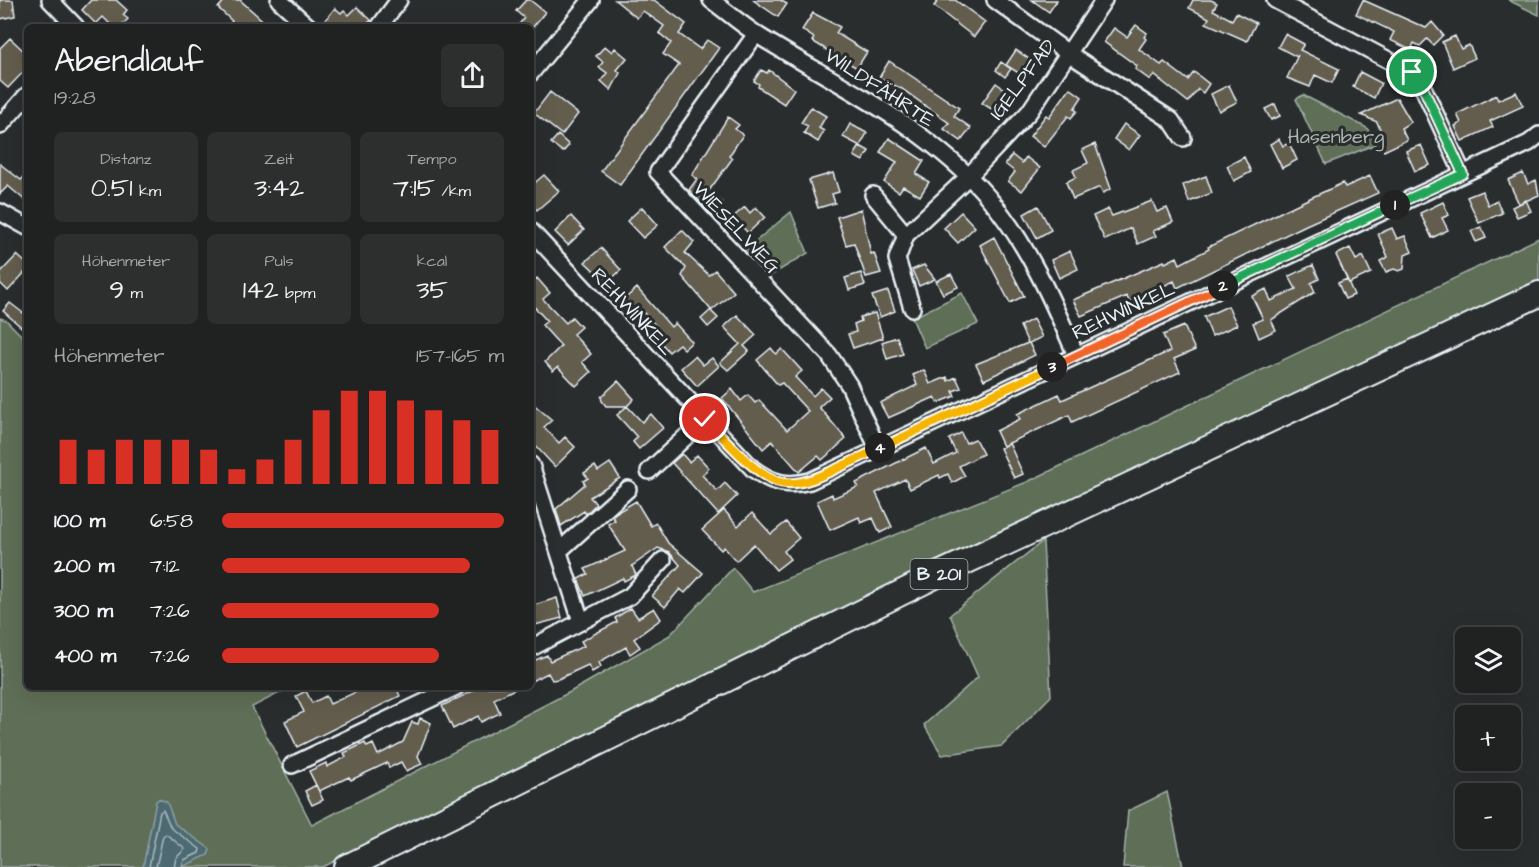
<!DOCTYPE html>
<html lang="de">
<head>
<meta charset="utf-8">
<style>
	:root { --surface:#202222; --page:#2d2f2f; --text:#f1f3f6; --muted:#a2a4a5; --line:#3d3f40; --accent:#d93025 }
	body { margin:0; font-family:"Architects Daughter",sans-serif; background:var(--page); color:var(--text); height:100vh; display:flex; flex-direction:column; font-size:22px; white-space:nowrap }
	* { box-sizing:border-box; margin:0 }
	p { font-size:20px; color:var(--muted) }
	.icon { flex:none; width:33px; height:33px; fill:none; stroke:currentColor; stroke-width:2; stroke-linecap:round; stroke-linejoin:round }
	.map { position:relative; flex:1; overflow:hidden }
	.sheet { position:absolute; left:24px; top:24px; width:510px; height:666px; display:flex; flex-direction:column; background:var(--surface); border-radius:9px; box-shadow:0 6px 24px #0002,0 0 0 2px var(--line) }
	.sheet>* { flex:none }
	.tools { position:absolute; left:1455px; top:627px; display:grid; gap:12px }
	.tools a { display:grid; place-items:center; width:66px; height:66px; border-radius:9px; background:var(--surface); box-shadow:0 6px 24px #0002,0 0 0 2px var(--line); font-size:30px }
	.pin { position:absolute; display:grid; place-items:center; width:51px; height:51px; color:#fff; margin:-26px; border:3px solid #fff; border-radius:50%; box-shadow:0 2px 6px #0007 }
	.km { position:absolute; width:30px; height:30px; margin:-15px; border-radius:50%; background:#222; color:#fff; font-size:16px; line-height:30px; text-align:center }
	.round { display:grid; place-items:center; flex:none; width:63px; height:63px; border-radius:9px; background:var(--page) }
	.headline { display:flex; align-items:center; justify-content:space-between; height:102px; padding:0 30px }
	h1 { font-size:33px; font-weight:600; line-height:45px }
	.stats { display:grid; grid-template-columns:repeat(3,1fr); gap:9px; height:102px; padding:6px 30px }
	.stats div { display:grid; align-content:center; border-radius:9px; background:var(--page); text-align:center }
	.stats b { font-size:26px; font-weight:600 }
	.stats small { font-size:16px; font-weight:400 }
	.stats p { font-size:16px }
	.chart { height:168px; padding:12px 30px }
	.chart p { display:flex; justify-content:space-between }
	.chart svg { width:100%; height:108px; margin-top:6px; stroke:var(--accent); stroke-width:6 }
	ul { padding:0 30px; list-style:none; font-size:20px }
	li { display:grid; grid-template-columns:96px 72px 1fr; align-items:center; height:45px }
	li i { height:15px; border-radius:8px; background:var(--accent) }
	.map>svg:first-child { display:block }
	.green { fill:#5e6e57; stroke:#a3b0a8; stroke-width:1.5 }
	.water { fill:#4d6971; stroke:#8b9fa7; stroke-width:1.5 }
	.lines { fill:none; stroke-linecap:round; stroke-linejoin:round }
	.shore { stroke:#aabbc2; stroke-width:1.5 }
	.building { fill:#645d4d; stroke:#e8f1f8; stroke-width:1.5 }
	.minor-casing { stroke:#e8f1f8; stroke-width:20 }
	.primary-casing { stroke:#e8f1f8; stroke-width:28 }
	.minor { stroke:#2a2d2e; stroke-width:15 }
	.primary { stroke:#2a2d2e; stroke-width:24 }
	.split-1-casing { stroke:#fff; stroke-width:12 }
	.split-2-casing { stroke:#fff; stroke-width:12 }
	.split-3-casing { stroke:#fff; stroke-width:12 }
	.split-4-casing { stroke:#fff; stroke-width:12 }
	.split-5-casing { stroke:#fff; stroke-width:12 }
	.split-1 { stroke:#22a559; stroke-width:8 }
	.split-2 { stroke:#22a559; stroke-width:8 }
	.split-3 { stroke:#f0652b; stroke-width:8 }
	.split-4 { stroke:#f5b400; stroke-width:8 }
	.split-5 { stroke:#f5b400; stroke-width:8 }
	.labels { text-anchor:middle; stroke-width:6; stroke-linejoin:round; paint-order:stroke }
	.shield { fill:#2a2d2e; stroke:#afb6bb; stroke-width:1.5 }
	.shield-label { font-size:18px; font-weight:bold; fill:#e8f1f8 }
	.street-label { font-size:20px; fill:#e8f1f8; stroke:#2a2d2e }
	.park-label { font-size:20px; fill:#aab6b0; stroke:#2a2d2e }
</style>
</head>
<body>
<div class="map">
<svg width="1539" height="867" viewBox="0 0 1539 867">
	<rect width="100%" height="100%" fill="#2a2d2e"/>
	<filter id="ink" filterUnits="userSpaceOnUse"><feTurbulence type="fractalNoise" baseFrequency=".0167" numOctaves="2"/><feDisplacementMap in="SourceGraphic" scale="12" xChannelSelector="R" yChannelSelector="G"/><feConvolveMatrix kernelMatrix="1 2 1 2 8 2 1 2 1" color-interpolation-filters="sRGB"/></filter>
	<g filter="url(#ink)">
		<path class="green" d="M1508,0H1539V15Z
			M1303,95L1367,128L1376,144L1326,164L1296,99Z
			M791,212L808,253L765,279L740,254Z
			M1539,238V289L786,638L323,867H0V318L6,320L27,341V687H291L252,707L312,825L570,692L670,635L733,568L753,592L1027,482Z
			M962,293L978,324L925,348L912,318Z
			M1043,541L1051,696L1002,746L942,755L924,725L978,677L950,615Z
			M1167,792L1183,867H1123L1128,811Z"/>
		<path class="water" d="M159,799L167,802L175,824L210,849L208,855L182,867H143L156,801Z"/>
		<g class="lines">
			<path class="shore" d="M149,867L160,812L163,810L171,828L200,849L199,853L184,860L182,867
				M156,867L163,836L166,834L185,849L176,858L174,867"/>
		</g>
		<path class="building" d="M0,0H13L15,16L0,19Z
			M91,0H116L127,10L123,15L128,19L120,27H113L103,17L96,24L82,10Z
			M225,0H240L270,27H227L232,21L218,8Z
			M526,0H530L545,12L533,27H517L524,18L516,11Z
			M615,0H654L686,24L679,34L700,49L707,40L719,48L620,185L601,171L679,65L663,54L671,43L659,33L664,26L643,11L637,18Z
			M753,0H780L787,4L778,17Z
			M939,0H955L985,22L974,37L934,6Z
			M1032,0H1057L1049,12Z
			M1193,0H1211L1217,3L1213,10L1232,20L1236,13L1256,23L1247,41L1206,23L1209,18L1189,8Z
			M1363,0L1426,28L1432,22L1443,35L1433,45L1427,39L1420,46L1414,43L1411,50L1390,40L1394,32L1356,14Z
			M357,7L371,20L365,27H328L323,23L335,8L341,13L344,10L349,15Z
			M813,13L840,27L836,33L867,52L857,68L812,41L814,38L802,30Z
			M1136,25L1147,33L1144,37L1146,39L1139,49L1161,65L1164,62L1188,80L1194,72L1209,84L1203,93L1198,89L1188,102L1154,75L1150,80L1135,69L1137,66L1104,42L1114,28L1127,37Z
			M1285,34L1304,44L1300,50L1339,69L1332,83L1315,75L1310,87L1287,78L1298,55L1297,57L1278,47Z
			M1455,36L1461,49L1469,45L1475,58L1453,68L1442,42Z
			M10,38L27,54V68L8,88L0,81V48Z
			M605,46L612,52L615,48L627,58L617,70L620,73L611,90L601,81L607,73L599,67L603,62L596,56Z
			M1016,50L1029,59L1020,74L1006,65Z
			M889,61L959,108L954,116L971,128L961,141L944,129L949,123L902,89L879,78Z
			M1001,62L1011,69L1005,77L996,70Z
			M761,70L767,73L769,70L794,89L784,104L758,87L759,84L754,81Z
			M1360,72L1381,83L1374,98L1353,87Z
			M996,83L1010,93L996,112L982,103Z
			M1229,85L1237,102L1219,111L1211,94Z
			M1070,88L1082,97L1074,109L1077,111L1071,118L1068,116L1044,147L1030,136L1046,115L1049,117Z
			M550,92L578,114L562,135L534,113Z
			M1516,92L1523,106L1490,121L1493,127L1462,141L1455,126L1461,123L1457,114L1496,95L1498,100Z
			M1397,98L1411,122L1401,128L1407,140L1384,151L1378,138L1383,136L1377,122L1361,115Z
			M1275,104L1280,116L1271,120L1265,109Z
			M811,107L826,116L819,128L824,131L818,142L804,133L808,126L801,123Z
			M728,117L739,125L735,129L743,135L729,156L732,159L708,192L723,203L713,216L689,190L697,179L692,175Z
			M850,124L867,133L860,146L843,137Z
			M1124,124L1140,135L1129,150L1114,139Z
			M558,135L569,145L563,152L551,143Z
			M889,138L924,161L916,174L929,182L920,196L903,186L899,192L884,182L897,162L880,152Z
			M1279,139L1283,146L1289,143L1297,160L1282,168L1270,144Z
			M1095,144L1111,189L1103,193L1100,187L1073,199L1066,182L1076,177L1073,170L1088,163L1082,150Z
			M1421,145L1430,165L1415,171L1406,151Z
			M860,146L869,151L863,161L854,156Z
			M1012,155L1022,163L1026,157L1040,168L1022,191L1008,181L1015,172L1005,164Z
			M1244,157L1251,172L1234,181L1227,166Z
			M0,164L21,180L27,174V202L8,186L0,194Z
			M833,173L839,192L832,194L835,203L818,208L809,180Z
			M1523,173L1528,184L1536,180L1539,195L1519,204L1508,180Z
			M544,175L559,191L537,210L531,204V186Z
			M1206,176L1212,193L1189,202L1183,185Z
			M1370,176L1378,193L1306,225L1177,288L1174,281L1129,302L1127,296L1081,316L1073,300L1164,261L1165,263L1177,257L1180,264L1209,249L1208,247L1308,199L1343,183L1345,187Z
			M1482,191L1488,205L1497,201L1502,213L1479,223L1467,197Z
			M1526,200L1531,211L1517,217L1512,207Z
			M1152,201L1157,212L1167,208L1173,222L1153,231L1156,236L1138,244L1131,228L1105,240L1093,216L1108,209L1112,216Z
			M1443,202L1449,215L1442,218L1448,230L1432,238L1420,213Z
			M1038,206L1051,230L1037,238L1024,214Z
			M642,207L658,225L643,238L627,221Z
			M745,207L750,213L756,207L765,217L748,233L733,217Z
			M861,209L871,254L874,253L881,273L866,277L854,243L846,245L837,217Z
			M961,212L975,227L958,243L944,228Z
			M571,216L584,230L568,245L555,232Z
			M1481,227L1486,238L1476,242L1471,231Z
			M1392,228L1397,239L1405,236L1412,252L1405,255L1404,269L1399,271L1394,269L1386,272L1380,261L1388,257L1378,234Z
			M682,230L694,242L685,253L709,275L715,270L734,292L711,311L718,318L708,327L701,319L711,310L682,276L686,268L665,247Z
			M994,237L1024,296L1010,303L980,245Z
			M601,248L621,270L607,283L585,262Z
			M1350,248L1356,260L1363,256L1371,273L1349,283L1336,255Z
			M1070,251L1078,269L1059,278L1051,260Z
			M17,255L27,264V270L8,291L0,283V273Z
			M924,265L935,279L919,286L912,270Z
			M1313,265L1319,279L1311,283L1315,292L1271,320L1276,330L1259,338L1253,323L1263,319L1252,296L1266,289L1271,301L1296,289L1289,276Z
			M861,273L865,285L849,290L845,278Z
			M951,274L958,287L943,294L936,281Z
			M537,278L550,293L543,299L566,323L572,317L581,327L573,334L591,354L582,362L591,372L576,386L558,367L553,371L545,362L561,346L542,325L547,321L531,303V283Z
			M1347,279L1354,295L1345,299L1338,283Z
			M637,288L671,327L675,323L692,342L684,349L679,344L669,352L651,331L656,326L643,312L635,319L621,302Z
			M888,291L895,311L880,317L872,296Z
			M10,303L27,316V332L3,311Z
			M1228,306L1237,325L1212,336L1204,317Z
			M875,313L883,338L853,348L848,334L856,332L854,324L861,321L860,317Z
			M737,315L756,335L744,346L749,351L728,370L720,363L740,344L724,327Z
			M1033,319L1042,337L1029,343L1035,355L984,380L976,364L1028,343L1020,326Z
			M1184,326L1195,350L1174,359L1180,372L1072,422L1069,415L1003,446L996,431L1020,419L1017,414L1059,394L1062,400L1170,351L1163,335Z
			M897,337L903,354L887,359L882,342Z
			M771,348L776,354L782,349L802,371L795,377L813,396L821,388L830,397L819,407L846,439L822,460L818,456L799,472L772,441L763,449L722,398L732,389L741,401L748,395L755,403L759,400L787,430L808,411L782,383L778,385L757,360Z
			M695,356L703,365L712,358L719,366L697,386L681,368Z
			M924,370L930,384L947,377L948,381L956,377L961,388L953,391L955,396L938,403L935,397L888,418L880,403L917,385L913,375Z
			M618,381L634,399L627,406L642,422L651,414L663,428L639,449L633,442L637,437L617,415L627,406H606L602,401L601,397Z
			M531,402L552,420L544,427L559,443L565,437L575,447L555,467L531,441Z
			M961,433L966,443L975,439L983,454L959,466L965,476L952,483L948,474L940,478L939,475L910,489L905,479L876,493L892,527L880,533L873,518L861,523L859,517L830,530L817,501L832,494L833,498L858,487L856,483L926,448L934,464L956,453L949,439Z
			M1009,443L1023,474L1014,478L1000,448Z
			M682,454L689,462L697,455L709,468L702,475L717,491L725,483L737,496L718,514L672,463Z
			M610,463L620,478L590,497L596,504L586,514L584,511L561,526L556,509L585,484L583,481L588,478L584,473L595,466L598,471Z
			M636,501L651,526L656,523L668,543L703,573L685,593L680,589L665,607L652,596L680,565L669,552L658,548L632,566L636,575L624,581L623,578L585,596L578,579L588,574L585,569L625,551L608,524L615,520L612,516L614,514Z
			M724,510L738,526L752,513L771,534L786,522L799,538L784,551L790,559L776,570L754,544L736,561L724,547L721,550L702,530Z
			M557,598L562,618L531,626V606Z
			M631,608L638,618L654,608L661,619L634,639L640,647L630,654L626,647L599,662L601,667L592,672L588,665L558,679L552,680L548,673L531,681V662L547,655L550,661L584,646L581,641L617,622L615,618Z
			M353,687H396L400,696L297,747L285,721L304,712L296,696L306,691L312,703L326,696L330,704L356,692Z
			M481,687H519L494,699L500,713L481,722L478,716L453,729L442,706Z
			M420,718L431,723L418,756L422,764L406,771L401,762L389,768L387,763L351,780L349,777L319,791L309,771L326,763L327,767L346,757L344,753L365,743L367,747L373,744L378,755L403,742L412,722L418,724Z
			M316,785L323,800L312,805L305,791Z"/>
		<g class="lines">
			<g class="minor-casing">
				<path id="minor" d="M50,0L76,27
					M279,0L309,27
					M711,0C727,12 742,25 759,36C837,85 926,125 988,197C1028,244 1052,300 1076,355
					M995,0L1068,53L1171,120L1183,138
					M1275,0L1411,72L1420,81L1463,174
					M379,27L399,0
					M756,34L658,172L829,355L849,385L878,449
					M531,73L591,0
					M0,126L27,95
					M873,195L906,235L897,259L912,308
					M0,212L27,227
					M531,231L753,469C772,483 787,487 810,481L1529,143L1539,135
					M906,235L968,177L1029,112L1104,0
					M531,465L581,621
					M649,471L705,419
					M559,551L628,489
					M531,648L630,596L663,560
					M292,765L456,687"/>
			</g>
			<g class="primary-casing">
				<path id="primary" d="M347,867L937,575L1539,294"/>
			</g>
			<use href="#minor" class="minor"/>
			<use href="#primary" class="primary"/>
		</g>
	</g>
	<g class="lines" filter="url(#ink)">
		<g class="split-1-casing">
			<path id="split-1" d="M1395,205L1463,174L1420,81L1412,72"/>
		</g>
		<g class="split-2-casing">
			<path id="split-2" d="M1223,286L1395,205"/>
		</g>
		<g class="split-3-casing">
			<path id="split-3" d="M1052,367L1223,286"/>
		</g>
		<g class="split-4-casing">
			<path id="split-4" d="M880,448L1052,367"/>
		</g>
		<g class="split-5-casing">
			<path id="split-5" d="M705,419C785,502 778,497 880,448"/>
		</g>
		<use href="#split-1" class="split-1"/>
		<use href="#split-2" class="split-2"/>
		<use href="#split-3" class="split-3"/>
		<use href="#split-4" class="split-4"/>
		<use href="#split-5" class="split-5"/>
	</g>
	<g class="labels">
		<rect class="shield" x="910.5" y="559" width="57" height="30" rx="4.5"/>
		<g class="shield-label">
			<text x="939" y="580">B 201</text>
		</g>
		<g class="street-label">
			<text transform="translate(1022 79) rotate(-53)" y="7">IGELPFAD</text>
			<text transform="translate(880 87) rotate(33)" y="7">WILDFÄHRTE</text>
			<text transform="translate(737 227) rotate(47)" y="7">WIESELWEG</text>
			<text transform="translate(1123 310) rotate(-25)" y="7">REHWINKEL</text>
			<text transform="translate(633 311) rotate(47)" y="7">REHWINKEL</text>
		</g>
		<g class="park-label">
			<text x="1336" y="143">Hasenberg</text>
		</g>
	</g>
</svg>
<div class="tools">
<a><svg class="icon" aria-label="layers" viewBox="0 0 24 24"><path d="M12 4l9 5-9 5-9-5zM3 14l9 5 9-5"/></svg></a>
<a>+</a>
<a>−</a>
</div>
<div class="pin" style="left:1412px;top:72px;background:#1e9e55"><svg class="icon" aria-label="arrive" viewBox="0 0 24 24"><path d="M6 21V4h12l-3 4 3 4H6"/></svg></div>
<div class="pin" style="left:705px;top:419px;background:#d93025"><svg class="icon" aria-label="check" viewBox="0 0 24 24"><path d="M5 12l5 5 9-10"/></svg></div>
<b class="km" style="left:1395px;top:205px">1</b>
<b class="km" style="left:1223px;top:286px">2</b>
<b class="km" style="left:1052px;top:367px">3</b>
<b class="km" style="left:880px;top:448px">4</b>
<section class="sheet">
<div class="headline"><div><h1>Abendlauf</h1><p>19:28</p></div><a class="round"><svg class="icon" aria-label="share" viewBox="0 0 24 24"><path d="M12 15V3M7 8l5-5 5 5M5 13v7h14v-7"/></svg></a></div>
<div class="stats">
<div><p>Distanz</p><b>0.51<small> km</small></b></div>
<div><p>Zeit</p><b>3:42</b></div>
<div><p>Tempo</p><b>7:15<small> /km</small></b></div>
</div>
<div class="stats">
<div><p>Höhenmeter</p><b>9<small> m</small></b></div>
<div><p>Puls</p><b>142<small> bpm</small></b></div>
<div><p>kcal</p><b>35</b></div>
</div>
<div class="chart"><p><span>Höhenmeter</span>157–165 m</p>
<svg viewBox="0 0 160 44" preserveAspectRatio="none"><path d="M5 44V26M15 44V30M25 44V26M35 44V26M45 44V26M55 44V30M65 44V38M75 44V34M85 44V26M95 44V14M105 44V6M115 44V6M125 44V10M135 44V14M145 44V18M155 44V22"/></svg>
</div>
<ul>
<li><b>100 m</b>6:58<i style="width:100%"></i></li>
<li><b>200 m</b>7:12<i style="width:88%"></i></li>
<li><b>300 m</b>7:26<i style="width:77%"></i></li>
<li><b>400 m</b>7:26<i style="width:77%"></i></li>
</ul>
</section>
</div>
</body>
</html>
